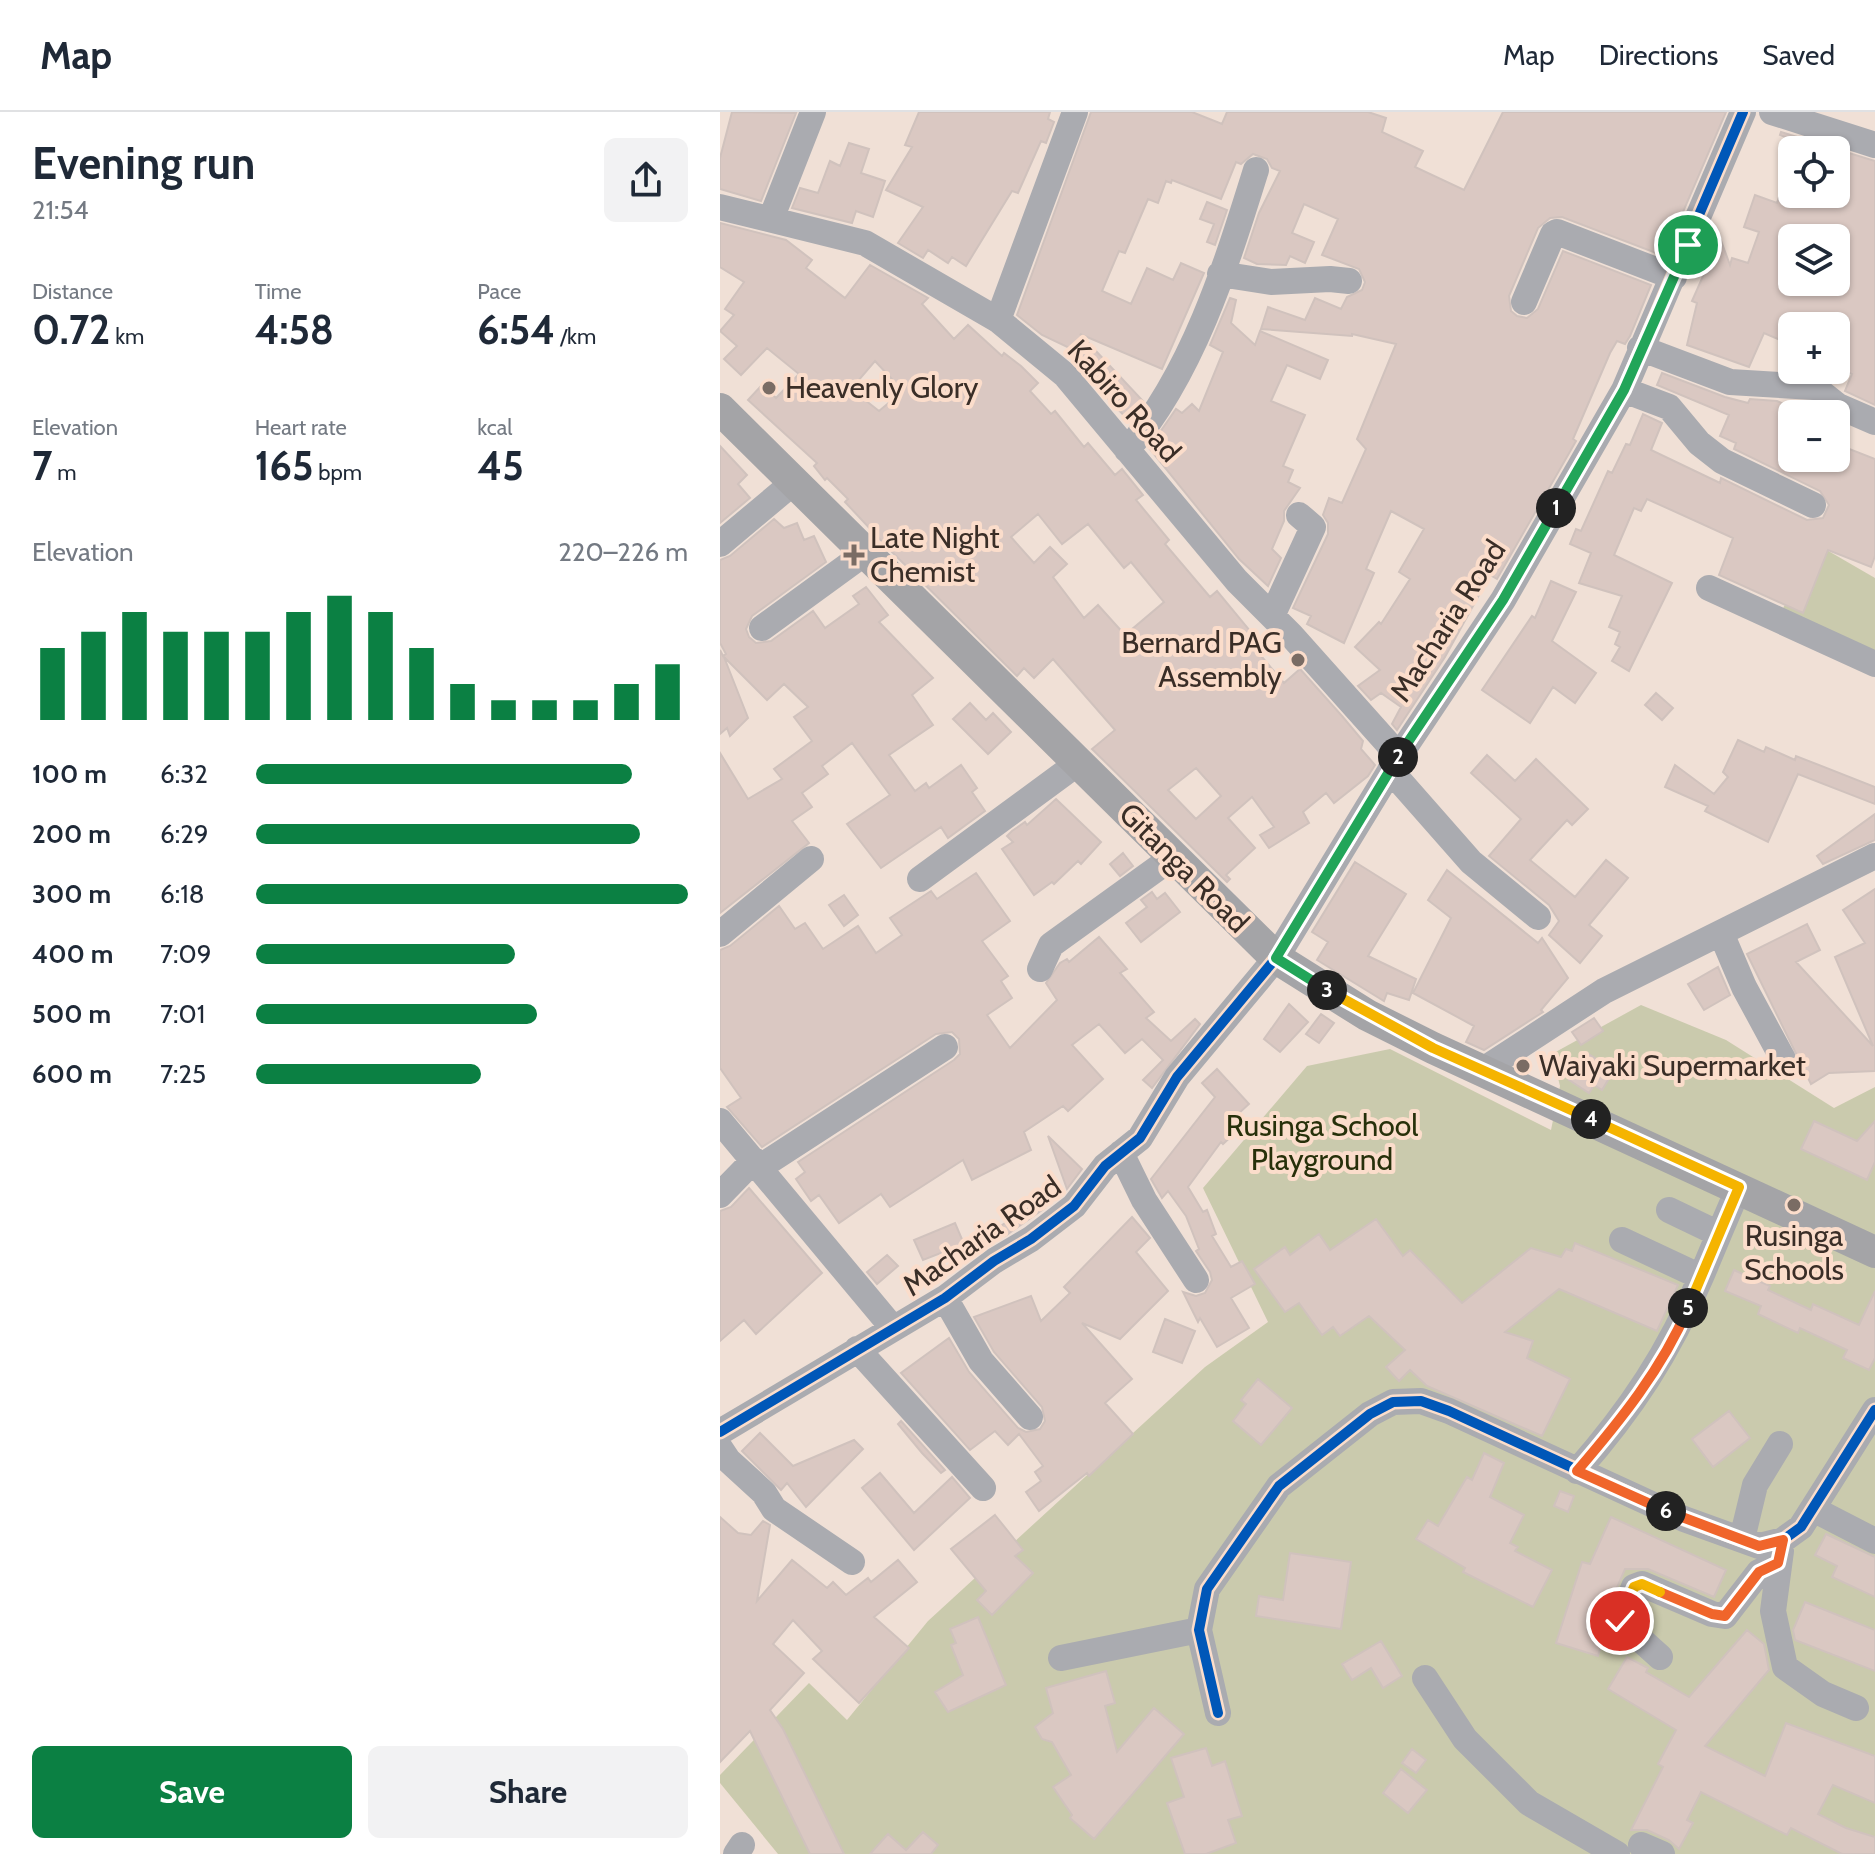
<!DOCTYPE html>
<html lang="en">
<head>
<meta charset="utf-8">
<style>
	:root { --surface:#fff; --page:#f2f2f3; --text:#1f2937; --muted:#747a83; --line:#e0e1e3; --accent:#0b8043 }
	body { margin:0; font-family:Cabin,sans-serif; background:var(--page); color:var(--text); height:100vh; display:flex; flex-direction:column; font-size:30px; white-space:nowrap }
	* { box-sizing:border-box; margin:0 }
	p { font-size:26px; color:var(--muted) }
	.icon { flex:none; width:44px; height:44px; fill:none; stroke:currentColor; stroke-width:2; stroke-linecap:round; stroke-linejoin:round }
	.map { position:relative; flex:1; overflow:hidden }
	.drawer { display:flex; flex-direction:column; background:var(--surface); width:720px }
	.drawer>* { flex:none }
	.controls { position:absolute; left:1058px; top:24px; display:grid; gap:16px }
	.controls a { display:grid; place-items:center; width:72px; height:72px; border-radius:12px; background:var(--surface); box-shadow:0 2px 6px #0004; font-size:40px }
	.pin { position:absolute; display:grid; place-items:center; width:68px; height:68px; color:#fff; margin:-34px; border:4px solid #fff; border-radius:50%; box-shadow:0 2px 8px #0007 }
	.km { position:absolute; width:40px; height:40px; margin:-20px; border-radius:50%; background:#222; color:#fff; font-size:22px; line-height:40px; text-align:center }
	.round { display:grid; place-items:center; flex:none; width:84px; height:84px; border-radius:12px; background:var(--page) }
	.headline { display:flex; align-items:center; justify-content:space-between; height:136px; padding:0 32px }
	h1 { font-size:44px; font-weight:700; line-height:60px }
	.stats { display:grid; grid-template-columns:repeat(3,1fr); gap:12px; height:136px; padding:8px 32px }
	.stats div { display:grid; align-content:center }
	.stats b { font-size:40px; font-weight:700 }
	.stats small { font-size:22px; font-weight:400 }
	.stats p { font-size:22px }
	.chart { height:224px; padding:16px 32px }
	.chart p { display:flex; justify-content:space-between }
	.chart svg { width:100%; height:144px; margin-top:8px; stroke:var(--accent); stroke-width:6 }
	.cta { display:flex; gap:16px; margin-top:auto; padding:16px 32px }
	.cta a { flex:1; height:92px; border-radius:12px; background:var(--accent); color:#fff; font-size:32px; font-weight:700; line-height:92px; text-align:center }
	.cta a+a { background:var(--page); color:var(--text) }
	ul { padding:0 32px; list-style:none; font-size:26px }
	li { display:grid; grid-template-columns:128px 96px 1fr; align-items:center; height:60px }
	li i { height:20px; border-radius:10px; background:var(--accent) }
	header { display:flex; align-items:center; gap:48px; box-sizing:border-box; height:112px; padding:0 40px; background:var(--surface); border-bottom:2px solid var(--line) }
	header strong { font-size:38px }
	nav { display:flex; gap:44px; margin-inline-start:auto; font-size:28px }
	main { display:flex; flex:1; min-height:0 }
	.map>svg:first-child { display:block }
	.green { fill:#cacaad }
	.building { fill:#dac8c2; stroke:#d0c2bd; stroke-width:2; fill-rule:evenodd }
	.lines { fill:none; stroke-linecap:round; stroke-linejoin:round }
	.minor { stroke:#aaabb0; stroke-width:26 }
	.major { stroke:#a4a4a7; stroke-width:32 }
	.cycleway-casing { stroke:#fbddcb; stroke-width:15 }
	.cycleway { stroke:#0057b8; stroke-width:10 }
	.split-1-casing { stroke:#fff; stroke-width:16 }
	.split-2-casing { stroke:#fff; stroke-width:16 }
	.split-3-casing { stroke:#fff; stroke-width:16 }
	.split-4-casing { stroke:#fff; stroke-width:16 }
	.split-5-casing { stroke:#fff; stroke-width:16 }
	.split-6-casing { stroke:#fff; stroke-width:16 }
	.split-7-casing { stroke:#fff; stroke-width:16 }
	.split-8-casing { stroke:#fff; stroke-width:16 }
	.split-1 { stroke:#22a559; stroke-width:10 }
	.split-2 { stroke:#22a559; stroke-width:10 }
	.split-3 { stroke:#22a559; stroke-width:10 }
	.split-4 { stroke:#f5b400; stroke-width:10 }
	.split-5 { stroke:#f5b400; stroke-width:10 }
	.split-6 { stroke:#f0652b; stroke-width:10 }
	.split-7 { stroke:#f0652b; stroke-width:10 }
	.split-8 { stroke:#f5b400; stroke-width:10 }
	.poi-dot { fill:#7a6c64; stroke:#fbddcb; stroke-width:3 }
	.labels { text-anchor:middle; stroke-width:8; stroke-linejoin:round; paint-order:stroke }
	.poi-label { font-size:30px; fill:#3a2e27; stroke:#fbddcb; text-anchor:start }
	.street-label { font-size:30px; fill:#3a2e27; stroke:#fbddcb }
	.park-label { font-size:30px; fill:#27300a; stroke:#fbddcb }
</style>
</head>
<body>
<header>
<strong>Map</strong>
<nav><a>Map</a><a>Directions</a><a>Saved</a></nav>
</header>
<main>
<section class="drawer">
<div class="headline"><div><h1>Evening run</h1><p>21:54</p></div><a class="round"><svg class="icon" aria-label="share" viewBox="0 0 24 24"><path d="M12 15V3M7 8l5-5 5 5M5 13v7h14v-7"/></svg></a></div>
<div class="stats">
<div><p>Distance</p><b>0.72<small> km</small></b></div>
<div><p>Time</p><b>4:58</b></div>
<div><p>Pace</p><b>6:54<small> /km</small></b></div>
</div>
<div class="stats">
<div><p>Elevation</p><b>7<small> m</small></b></div>
<div><p>Heart rate</p><b>165<small> bpm</small></b></div>
<div><p>kcal</p><b>45</b></div>
</div>
<div class="chart"><p><span>Elevation</span>220–226 m</p>
<svg viewBox="0 0 160 44" preserveAspectRatio="none"><path d="M5 44V22M15 44V17M25 44V11M35 44V17M45 44V17M55 44V17M65 44V11M75 44V6M85 44V11M95 44V22M105 44V33M115 44V38M125 44V38M135 44V38M145 44V33M155 44V27"/></svg>
</div>
<ul>
<li><b>100 m</b>6:32<i style="width:87%"></i></li>
<li><b>200 m</b>6:29<i style="width:89%"></i></li>
<li><b>300 m</b>6:18<i style="width:100%"></i></li>
<li><b>400 m</b>7:09<i style="width:60%"></i></li>
<li><b>500 m</b>7:01<i style="width:65%"></i></li>
<li><b>600 m</b>7:25<i style="width:52%"></i></li>
</ul>
<div class="cta"><a>Save</a><a>Share</a></div>
</section>
<div class="map">
<svg width="1155" height="1742" viewBox="0 0 1155 1742">
	<rect width="100%" height="100%" fill="#f0e0d6"/>
	<path class="green" d="M1098,433L1155,466V561L1051,518Z
		M921,893L1006,928L1114,996L1155,975V1742H58L0,1671V1663L89,1571L127,1608L208,1509L485,1255L548,1210L483,1076L587,954L670,937L831,1018L840,974L832,942Z"/>
	<path class="building" d="M12,0L76,1L41,89L0,77V46Z
		M199,0H330L328,7L334,10L326,31L321,29L298,81L292,79L246,154L232,145L228,151L208,138L203,146L178,131L203,95L166,78L192,35L185,33Z
		M371,0H472L502,12L507,0H648L666,6L662,20L703,39L695,55L744,78L783,0H1006L944,144L842,105L830,106L818,116L789,184L791,199L797,204L807,206L818,197L843,139L931,173L910,224L905,232L897,229L890,241L853,327L856,329L777,467L770,463L725,545L677,618L672,612L681,595L661,581L651,588L638,574L660,558L635,535L659,510L661,512L690,467L679,460L704,417L671,399L646,457L654,461L624,531L587,512L591,504L573,496L608,422V411L603,403L609,386L622,391L646,337L637,327L676,232L632,222V224L541,217L548,195L585,208L595,186L621,197L627,185L642,178L645,170L639,157L602,143L618,107L584,92L572,121L594,130L585,151L570,144L566,153L537,152L524,146L539,101L560,59L552,56L547,47L533,42L521,52L516,50L501,87L452,68L451,71L446,69L438,91L428,87L405,141L399,139L382,179L411,192L427,156L453,168L461,151L484,161L442,257L360,222L423,289L409,309L380,278L386,273L373,265L378,255L354,245L356,239L322,223L297,203Z
		M1061,20L1155,49V293L1125,279L1132,262L1122,258L1126,250L1116,246V214H1072V233L1044,221L1029,255L967,233L977,191L972,189L1000,126L1010,153L1012,146L1028,151L1039,120L1024,115L1035,83L1057,91L1060,82H1116V38H1074L1078,30L1060,23ZM1072,126H1116V170H1072Z
		M129,31L149,37L141,61L165,69L153,105L136,99L132,111L72,96L80,76L98,81L110,49L120,54Z
		M487,90L507,98L495,133L487,130L494,112L480,107Z
		M0,111L66,128L92,148L86,156L125,186L150,153L208,186L202,192L234,227L248,213L282,244L284,241L301,254L318,271L310,279L331,302L335,299L364,335L368,331L395,363L402,357L423,383L416,388L449,428L445,432L490,485L497,479L531,520L525,525L564,571L580,557L622,604L643,629L641,637L655,653L648,664L614,691L606,681L583,700L589,711L549,736L540,723L554,715L532,685L508,706L535,736L506,763L510,767L507,770L372,637L395,618L333,547L314,566L304,556L297,564L169,437L125,390L128,387L107,366L105,368L94,354L97,351L28,288L42,273L56,286L79,262L47,236L21,263L4,247L17,234L0,219L14,203L5,197L24,170L0,155ZM155,249L183,279L159,299L131,277ZM318,402L342,432L368,412L404,456L411,450L444,490L405,523L378,493L364,506L333,465L347,452L330,435L314,451L291,425ZM476,656L501,684L476,707L448,678Z
		M510,186L516,188L511,211L535,233L540,219L608,248L600,267L567,253L551,289L585,303L563,354L573,358L568,370L580,376L564,399V409L552,437L561,446L548,474L519,447L429,336L456,297L462,301L472,292L479,299L503,240L490,233Z
		M942,261L1005,285L1028,291L1030,287L1057,289L1072,296V346H1116V311L1128,316L1119,333L1155,347V444L1151,455L1108,438L1083,501L999,463L1013,426L927,387L921,399L914,396L894,443L952,471L909,559L892,549L900,535L895,532L900,520L889,515L902,484L859,471L871,441L850,432L856,417L861,419L888,359L892,361L906,332L910,333L923,302L942,311L931,338L1000,371L1001,366L1087,408L1103,406L1109,393L1100,379L1014,337L1016,331L1000,324L1009,303L937,273Z
		M0,334L27,363L18,372L30,386L0,411Z
		M54,407L64,416L77,411L84,428L94,424L106,450L32,504L26,517L29,525L36,531L51,529L93,499L105,516L139,492L133,484L146,475L168,503L159,510L213,566L192,583L213,613L169,643L195,679L206,671L209,676L241,653L257,676L252,680L265,699L228,726L221,715L161,756L127,712L170,683L132,631L102,654L108,662L82,681L92,695L72,709L89,731L0,801V641L28,687L62,667L54,657L92,629L74,605L88,595L64,572L47,588L4,545L28,606L10,624L7,616L0,622V538L3,544L6,542L0,531V448L10,444Z
		M831,469L856,480L832,529L876,561L855,591L833,575L810,611L762,578L812,504L815,506Z
		M936,581L953,596L942,608L925,593Z
		M250,591L266,608L273,601L291,620L268,642L233,607Z
		M1018,628L1044,640L1046,635L1075,648L1076,644L1155,675V692L1078,662L1048,730L985,699L988,694L945,675L955,653L994,682L1008,665L1003,660Z
		M767,643L795,669L816,647L868,697L852,713L847,708L810,748L855,785L886,748L908,766L869,813L882,824L860,851L829,823L839,809L829,793L769,744L801,707L751,661Z
		M336,687L381,730L361,752L358,749L334,772L332,770L314,783L282,737L293,730L287,724L292,719L305,710L307,713Z
		M1155,702V728L1103,752L1097,744Z
		M403,741L413,754L400,764L390,752Z
		M635,750L686,782L648,844L696,867L689,888L667,881L664,889L597,848L608,830L592,820Z
		M727,758L818,831L822,826L848,866L821,898L823,900L764,938L746,930L754,914L693,881L731,806L708,788Z
		M256,761L290,809L262,829L288,864L281,869L292,886L267,903L290,936L337,888L326,871L340,851L347,847L349,850L379,825L407,857L400,861L434,900L426,906L451,929L475,907L480,912L432,976L423,968L443,948L422,927L405,941L379,912L352,933L383,967L348,999L343,994L304,1020L311,1038L252,1068L243,1048L170,1095L161,1082L119,1111L99,1083L91,1089L76,1067L85,1060L78,1050L234,948L240,942L239,927L232,920L216,922L42,1035L7,995L21,986L0,956V838L10,834L59,794L75,817L85,811L103,837L138,814L156,841L182,823L170,806L211,779L217,787Z
		M1155,777V959L1109,961L1091,972L1027,842L1087,812L1100,838L1076,850L1153,934L1115,845L1145,831L1123,798Z
		M432,780L437,787L445,781L460,800L421,830L406,811L427,795L421,788Z
		M124,783L138,803L124,814L109,793Z
		M998,855L1010,883L984,898L968,872Z
		M569,892L588,910L560,940L544,927Z
		M601,902L614,911L599,931L586,922Z
		M874,906L883,919L861,933L852,920Z
		M867,941L894,958L882,978L874,973L869,981L849,968Z
		M497,957L529,992L508,1011L516,1020L503,1032L501,1030L468,1075L483,1100L487,1098L496,1122L492,1124L511,1155L522,1149L535,1172L511,1186L529,1216L497,1235L480,1206L478,1210L463,1180L476,1184L485,1181L492,1168L490,1160L476,1139L479,1137L466,1104L448,1079L442,1086L431,1067L495,985L482,971Z
		M1094,1009L1137,1029L1155,1009V1050L1147,1068L1081,1037Z
		M328,1024L362,1057L347,1077Z
		M29,1076L102,1161L36,1222L24,1208L0,1229V1099L11,1095Z
		M321,1088L325,1096L285,1124L279,1115Z
		M412,1105L430,1126L416,1140L448,1179L400,1227L362,1211L412,1267L385,1291L413,1322L369,1364L367,1361L319,1399L306,1380L321,1369L315,1360L323,1354L299,1322L288,1333L275,1319L250,1338L181,1261L229,1226L249,1260L298,1316L306,1320L320,1317L325,1309L322,1295L274,1240L254,1205L311,1184L321,1209L350,1181L344,1175Z
		M656,1107L683,1144L690,1138L742,1191L811,1136L841,1145L846,1137L852,1139L855,1131L958,1173L937,1219L839,1177L785,1220L813,1229L807,1246L850,1267L822,1324L707,1274L690,1258L679,1269L666,1255L685,1238L649,1204L620,1224L613,1215L602,1223L579,1191L565,1200L534,1157L565,1135L570,1143L599,1122L610,1138Z
		M235,1111L244,1132L203,1148L194,1128Z
		M167,1143L178,1154L157,1172L147,1160Z
		M1014,1158L1050,1174L1048,1178L1091,1198L1093,1192L1139,1213L1155,1179V1246L1149,1258L1123,1246L1127,1238L1080,1216L1078,1221L1038,1202L1041,1194L1005,1179Z
		M445,1207L475,1219L462,1251L433,1240Z
		M538,1267L572,1296L541,1333L513,1309L526,1292L521,1288Z
		M1009,1299L1030,1326L993,1355L972,1327Z
		M181,1309L225,1358L221,1361L202,1341L178,1312Z
		M40,1321L73,1354L134,1328L143,1337L86,1395L67,1371L61,1378L22,1339Z
		M764,1341L784,1351L770,1385L804,1403L790,1431L798,1435L795,1439L832,1458L813,1495L743,1460L745,1456L696,1427L708,1408L718,1414L747,1365L752,1368Z
		M160,1361L194,1401L232,1365L250,1386L194,1438L142,1376Z
		M840,1379L854,1384L848,1400L834,1394Z
		M275,1403L303,1438L295,1444L313,1461L272,1503L257,1488L266,1479L231,1437Z
		M0,1405L18,1421L31,1423L43,1409L50,1413L37,1489L72,1448L107,1476L113,1470L126,1483L148,1466L151,1470L178,1448L197,1470L154,1505L189,1536L139,1591L93,1547L102,1539L73,1508L53,1532L84,1561L50,1598L63,1617L124,1742H90L30,1619L0,1650Z
		M891,1405L1006,1458L994,1485L928,1457H905L885,1503L886,1516L878,1544L836,1531L862,1450L870,1452Z
		M1106,1422L1155,1445V1485L1112,1465L1117,1454L1095,1443Z
		M570,1441L631,1450L621,1517L536,1504L539,1484L563,1488Z
		M1085,1490L1155,1518V1559L1075,1528L1073,1518Z
		M258,1505L286,1573L228,1600L215,1580L243,1563L231,1533L236,1531L230,1517Z
		M1027,1518L1044,1532L1049,1558L985,1634L1045,1664L1066,1611L1155,1644V1691L1113,1673L1098,1702L1126,1716L1155,1725V1742H1122L1071,1716L1067,1723L981,1680L967,1708L973,1711L959,1737L949,1728L927,1718H911L943,1655L938,1652L956,1618L888,1577L907,1545L928,1556L926,1560L969,1585Z
		M661,1529L682,1564L663,1576L651,1556L632,1568L622,1552Z
		M386,1559L395,1591L385,1594L397,1640L434,1596L464,1622L374,1727L350,1706L352,1703L333,1675L351,1663L332,1630L322,1627L315,1615L333,1601L326,1576Z
		M486,1636L492,1654L505,1649L522,1704L508,1708L516,1731L486,1742H465L447,1691L464,1685L451,1646Z
		M692,1637L706,1648L696,1661L682,1651Z
		M681,1657L707,1678L688,1701L663,1681Z
		M203,1720L218,1733L211,1742H150L168,1722L186,1738Z"/>
	<g class="lines">
		<path class="minor" d="M1052,0L1155,33
			M0,95L145,131L278,208L345,263L517,469L571,523L679,644
			M51,107L93,0
			M500,162L551,170L610,167L629,169
			M804,190L833,122L837,120L954,165
			M278,208L355,0
			M920,236L1010,270L1094,275L1118,294L1155,310
			M904,278L949,295L979,331L1002,349L1093,393
			M407,338C473,261 506,154 536,58
			M0,432L74,370
			M989,476L1155,552
			M552,504L593,415L579,403
			M42,516L145,441
			M670,658L751,750L818,805
			M200,767L358,651
			M1001,821L1024,875L1063,947
			M0,822L91,747
			M320,857L331,833L453,745
			M763,958L884,879L1155,744
			M0,1009L172,1215
			M401,1041L424,1088L476,1168
			M40,1055L225,935
			M0,1083L34,1048
			M949,1098L999,1122L981,1165
			M999,1122L1019,1075
			M225,1186L261,1249L310,1305
			M137,1237L263,1376
			M0,1320L225,1186L274,1149L311,1127L354,1094L385,1054L420,1026L457,965L556,846L679,644L783,488L904,278L1023,0
			M0,1336L8,1348L44,1381L54,1397L132,1450
			M857,1359C911,1298 949,1240 981,1165L902,1128
			M1093,1397L1155,1429
			M1022,1427L1035,1373L1060,1332
			M1061,1439L1053,1499L1065,1555L1103,1582L1136,1596
			M940,1545L900,1509L914,1475L922,1472L992,1502L1005,1504L1039,1460L1058,1451
			M341,1546L479,1518
			M705,1566L745,1627L809,1691L897,1742
			M498,1601L479,1518L487,1477L559,1374L650,1302L673,1290L701,1289L729,1299L964,1407L1039,1434L1063,1428L1081,1415L1155,1298
			M921,1733L942,1742
			M16,1742L22,1733"/>
		<path class="major" d="M0,297L556,846L647,903L713,936L1155,1140"/>
		<g class="cycleway-casing">
			<path id="cycleway" d="M0,1320L225,1186L274,1149L311,1127L354,1094L385,1054L420,1026L457,965L556,846L679,644L783,488L904,278L1023,0
				M498,1601L479,1518L487,1477L559,1374L650,1302L673,1290L701,1289L729,1299L964,1407L1039,1434L1063,1428L1081,1415L1155,1298"/>
		</g>
		<use href="#cycleway" class="cycleway"/>
	</g>
	<g class="lines">
		<g class="split-1-casing">
			<path id="split-1" d="M836,396L904,278L968,133"/>
		</g>
		<g class="split-2-casing">
			<path id="split-2" d="M678,645L783,488L836,396"/>
		</g>
		<g class="split-3-casing">
			<path id="split-3" d="M607,878L556,846L678,645"/>
		</g>
		<g class="split-4-casing">
			<path id="split-4" d="M607,878L713,936L871,1007"/>
		</g>
		<g class="split-5-casing">
			<path id="split-5" d="M871,1007L1019,1075L968,1196"/>
		</g>
		<g class="split-6-casing">
			<path id="split-6" d="M946,1399L857,1359C900,1309 942,1257 968,1196"/>
		</g>
		<g class="split-7-casing">
			<path id="split-7" d="M940,1480L992,1502L1005,1504L1039,1460L1058,1451L1063,1428L1039,1434L946,1399"/>
		</g>
		<g class="split-8-casing">
			<path id="split-8" d="M900,1509L914,1475L922,1472L940,1480"/>
		</g>
		<use href="#split-1" class="split-1"/>
		<use href="#split-2" class="split-2"/>
		<use href="#split-3" class="split-3"/>
		<use href="#split-4" class="split-4"/>
		<use href="#split-5" class="split-5"/>
		<use href="#split-6" class="split-6"/>
		<use href="#split-7" class="split-7"/>
		<use href="#split-8" class="split-8"/>
	</g>
	<g class="poi-dot">
		<circle cx="49" cy="276" r="8"/>
		<path d="M130 431h8v8h8v8h-8v8h-8v-8h-8v-8h8z"/>
		<circle cx="578" cy="548" r="8"/>
		<circle cx="803" cy="954" r="8"/>
		<circle cx="1074" cy="1093" r="8"/>
	</g>
	<g class="labels">
		<g class="poi-label">
			<text x="65" y="286">Heavenly Glory</text>
			<text x="150" y="436">Late Night<tspan x="150" dy="34">Chemist</tspan></text>
			<text x="562" y="541" text-anchor="end">Bernard PAG<tspan x="562" dy="34">Assembly</tspan></text>
			<text x="819" y="964">Waiyaki Supermarket</text>
			<text x="1074" y="1134" text-anchor="middle">Rusinga<tspan x="1074" dy="34">Schools</tspan></text>
		</g>
		<g class="street-label">
			<text transform="translate(404 289) rotate(48)" y="10">Kabiro Road</text>
			<text transform="translate(728 509) rotate(-57)" y="10">Macharia Road</text>
			<text transform="translate(464 756) rotate(45)" y="10">Gitanga Road</text>
			<text transform="translate(262 1124) rotate(-35)" y="10">Macharia Road</text>
		</g>
		<g class="park-label">
			<text x="602" y="1024">Rusinga School<tspan x="602" dy="34">Playground</tspan></text>
		</g>
	</g>
</svg>
<div class="controls">
<a><svg class="icon" aria-label="locate" viewBox="0 0 24 24"><circle cx="12" cy="12" r="6"/><path d="M12 2v4M12 18v4M2 12h4M18 12h4"/></svg></a>
<a><svg class="icon" aria-label="layers" viewBox="0 0 24 24"><path d="M12 4l9 5-9 5-9-5zM3 14l9 5 9-5"/></svg></a>
<a>+</a>
<a>−</a>
</div>
<div class="pin" style="left:968px;top:133px;background:#1e9e55"><svg class="icon" aria-label="arrive" viewBox="0 0 24 24"><path d="M6 21V4h12l-3 4 3 4H6"/></svg></div>
<div class="pin" style="left:900px;top:1509px;background:#d93025"><svg class="icon" aria-label="check" viewBox="0 0 24 24"><path d="M5 12l5 5 9-10"/></svg></div>
<b class="km" style="left:836px;top:396px">1</b>
<b class="km" style="left:678px;top:645px">2</b>
<b class="km" style="left:607px;top:878px">3</b>
<b class="km" style="left:871px;top:1007px">4</b>
<b class="km" style="left:968px;top:1196px">5</b>
<b class="km" style="left:946px;top:1399px">6</b>
</div>
</main>
</body>
</html>
